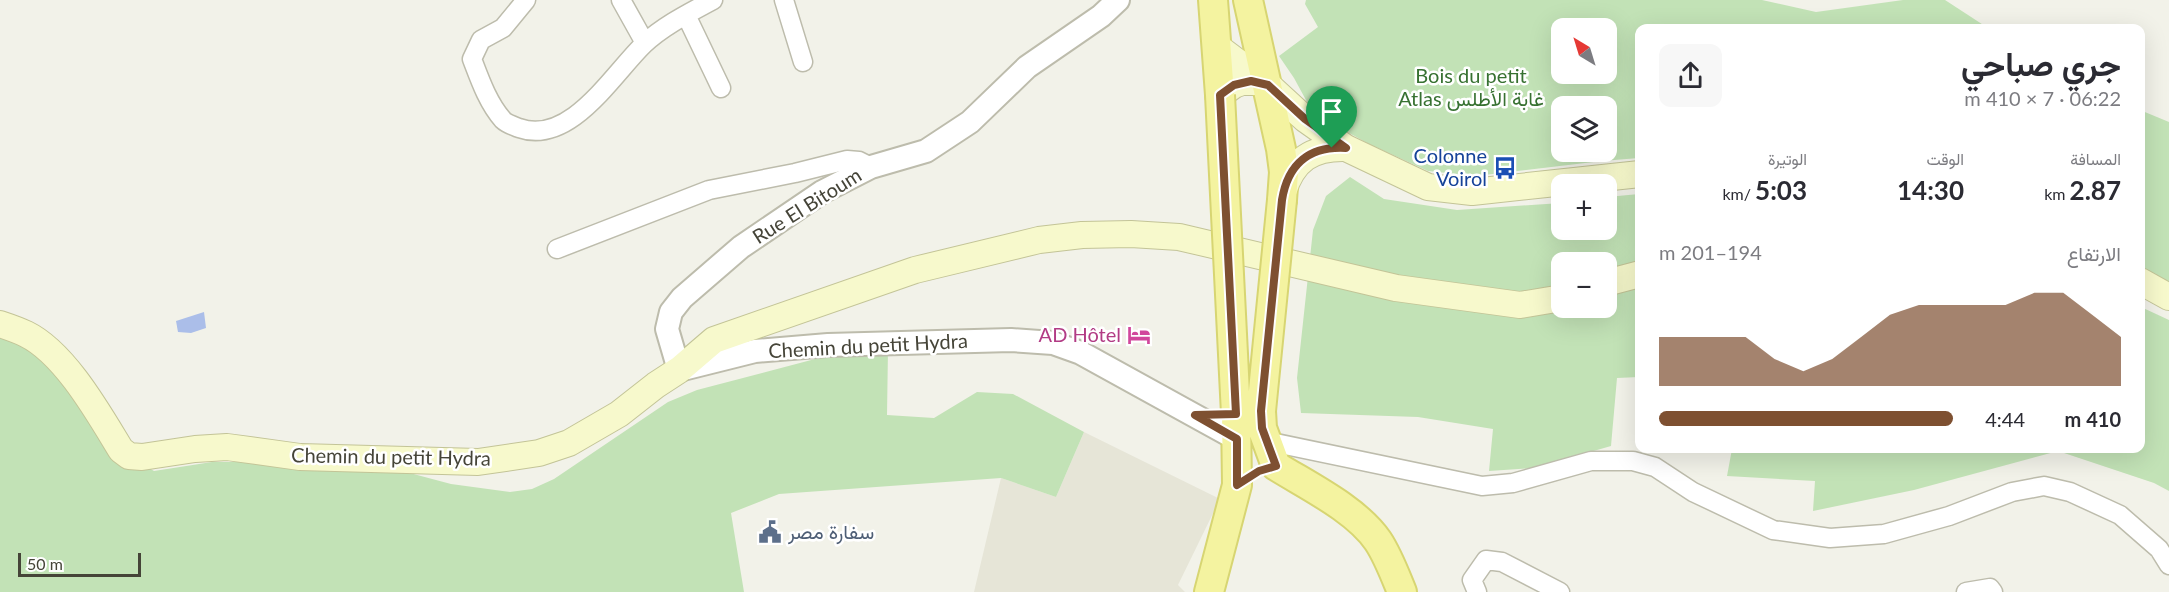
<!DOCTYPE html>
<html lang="ar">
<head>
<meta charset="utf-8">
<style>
	:root { --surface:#fff; --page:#f7f7f7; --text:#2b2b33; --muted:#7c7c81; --accent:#7e5031 }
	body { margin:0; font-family:Lato,Vazirmatn,sans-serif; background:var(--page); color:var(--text); direction:rtl; height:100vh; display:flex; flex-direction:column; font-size:22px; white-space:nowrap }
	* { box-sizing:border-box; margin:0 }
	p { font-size:20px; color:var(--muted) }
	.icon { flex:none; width:33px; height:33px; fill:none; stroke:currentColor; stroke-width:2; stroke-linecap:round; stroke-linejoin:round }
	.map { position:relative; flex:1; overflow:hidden; direction:ltr }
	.side { position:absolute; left:1635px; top:24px; width:510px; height:429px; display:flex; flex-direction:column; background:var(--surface); border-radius:12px; box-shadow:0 6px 24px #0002; direction:rtl }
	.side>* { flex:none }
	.needle { width:39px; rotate:322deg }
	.controls { position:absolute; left:1551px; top:18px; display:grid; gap:12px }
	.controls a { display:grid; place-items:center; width:66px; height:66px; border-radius:12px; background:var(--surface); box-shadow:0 6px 24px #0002; font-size:30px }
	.scale { position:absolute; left:18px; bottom:15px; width:123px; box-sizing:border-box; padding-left:6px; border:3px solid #454438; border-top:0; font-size:16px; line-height:21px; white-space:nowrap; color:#454438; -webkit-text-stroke:4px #fff; paint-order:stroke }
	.pin { position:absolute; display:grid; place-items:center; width:51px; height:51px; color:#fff; margin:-62px -26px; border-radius:50% 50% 50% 0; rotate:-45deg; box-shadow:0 0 6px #0007 }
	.pin .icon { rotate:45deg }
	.round { display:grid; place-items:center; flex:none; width:63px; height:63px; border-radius:12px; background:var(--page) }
	.head { display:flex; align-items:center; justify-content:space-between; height:102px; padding:0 24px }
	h1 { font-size:33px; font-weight:700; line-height:45px }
	.stats { display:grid; grid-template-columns:repeat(3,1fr); gap:9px; height:102px; padding:6px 24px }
	.stats div { display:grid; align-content:center }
	.stats b { font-size:26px; font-weight:700 }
	.stats small { font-size:16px; font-weight:400 }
	.stats p { font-size:16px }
	.chart { height:168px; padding:12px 24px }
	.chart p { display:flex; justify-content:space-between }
	.chart svg { width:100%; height:108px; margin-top:6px; fill:var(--accent); opacity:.7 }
	ul { padding:0 24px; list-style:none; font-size:20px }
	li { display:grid; grid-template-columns:96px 72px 1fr; align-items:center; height:45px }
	li i { height:15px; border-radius:8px; background:var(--accent) }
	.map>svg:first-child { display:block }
	.residential { fill:#e6e5d7 }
	.green { fill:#c2e2b6; fill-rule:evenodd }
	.water { fill:#abbee9 }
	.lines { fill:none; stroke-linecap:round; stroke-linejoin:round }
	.minor-casing { stroke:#bdbcac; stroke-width:21 }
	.tertiary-casing { stroke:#bdbcac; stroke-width:26 }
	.secondary-casing { stroke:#c3c497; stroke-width:28 }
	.primary-casing { stroke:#d7d572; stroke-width:32 }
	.minor { stroke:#fff; stroke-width:18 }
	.tertiary { stroke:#fff; stroke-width:22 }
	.secondary { stroke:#f7f9cc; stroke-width:26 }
	.primary { stroke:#f4f3a0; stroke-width:28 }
	.primary-bridge-casing { stroke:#d7d572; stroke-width:32; stroke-linecap:butt }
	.primary-bridge { stroke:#f4f3a0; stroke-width:28 }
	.route-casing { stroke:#fff; stroke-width:12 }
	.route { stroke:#7e5031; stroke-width:8 }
	.labels { text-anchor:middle; stroke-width:5; stroke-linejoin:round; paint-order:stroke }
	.park-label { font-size:20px; fill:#377131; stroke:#fff }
	.transit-label { font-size:20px; fill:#164399; stroke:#fff; text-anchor:end }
	.street-label { font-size:20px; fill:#454438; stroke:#fff }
	.hotel-label { font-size:20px; fill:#b23c85; stroke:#fff; text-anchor:end }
	.service-label { font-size:20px; fill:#4e5e75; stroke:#fff; text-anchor:start }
</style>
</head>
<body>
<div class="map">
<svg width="2169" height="592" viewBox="0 0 2169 592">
	<rect width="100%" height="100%" fill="#f2f2e9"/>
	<path class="residential" d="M1084,432L1220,499L1178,585L1185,592H974L1001,478L1056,497Z"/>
	<path class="green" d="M1306,0H1762L1816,12L1903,0H1945L1988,28H1640L1639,158L1602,161L1476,176L1428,171L1369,144L1313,113L1294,78L1279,56L1318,27L1305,4ZM1562,28H1606V74H1562ZM1562,106H1606V152H1562Z
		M2140,110L2169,122V282L2141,269Z
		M1350,177L1384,199L1457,210L1561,203L1562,230H1606L1607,197L1639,194V377L1617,378L1611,446L1534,468L1489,471L1493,429L1418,417L1301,413L1297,378L1313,230L1326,196ZM1562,262H1606V308H1562Z
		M2141,307L2169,320V491L2154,483L2058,451L1914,490L1813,511L1815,481L1727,476L1732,449L2140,448Z
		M0,330L39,351L129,456L154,471L212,462H249L312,470L357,459L451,484L510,492L532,489L554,479L668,402L697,390L834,354L888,349L887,415L934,418L977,392L1013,394L1084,432L1056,497L1001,478L779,494L731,513L744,592H0Z"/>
	<path class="water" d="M204,312L206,328L191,333L178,332L176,321Z"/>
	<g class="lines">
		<g class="minor-casing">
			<path id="minor" d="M526,0L503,28L481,40L472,59C480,80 488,103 503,120C507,124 514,126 519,128C570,146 612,75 644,44C663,26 689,13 713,0
				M621,0L645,43
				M784,0L803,62
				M686,15L721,88
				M557,249L709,190L795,173L847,160L859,161L871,167
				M1266,441L1482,486L1513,483L1591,461H1633L1655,467L1693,492L1773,530L1830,538L1884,534L1949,516L2012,492L2044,486L2070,492L2120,515L2159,549L2169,565
				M1477,592L1472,580L1486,560L1502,562L1560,592
				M1966,592L1990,588L1993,592"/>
		</g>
		<g class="tertiary-casing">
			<path id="tertiary" d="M1118,0L1101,16L1027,67L970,122L926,151L871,167L822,192L741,247L682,298L671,312L667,329L679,370L755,351L828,345L1011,340L1053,343L1081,353L1237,439"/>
		</g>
		<g class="secondary-casing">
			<path id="secondary" d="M1216,46L1268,85
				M1220,95L1234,85L1242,82H1259L1268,85L1305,119L1346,148L1428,187L1472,192L1640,174
				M1283,192C1293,160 1312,147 1346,148
				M2140,281L2169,297
				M1606,283L1640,274
				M0,324C9,327 18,330 26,334C65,353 99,414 121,450L129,456L142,457L195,449L227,447L300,457L478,462L539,453L569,443L619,414L656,385L679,370L714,340L915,270L1039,240L1082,235L1131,234L1179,237L1396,288L1520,305L1562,298"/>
		</g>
		<g class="primary-casing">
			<path id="primary" d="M1213,0L1220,95
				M1248,0L1281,149L1284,172L1282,200
				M1261,411L1262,428L1276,466
				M1276,466C1308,486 1356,509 1378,541C1388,556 1395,575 1402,592
				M1209,592L1237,485L1236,414"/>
		</g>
		<use href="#minor" class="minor"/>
		<use href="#tertiary" class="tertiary"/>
		<use href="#secondary" class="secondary"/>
		<use href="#primary" class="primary"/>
		<g class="primary-bridge-casing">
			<path id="primary-bridge" d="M1220,95L1236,414
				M1261,411L1282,200"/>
		</g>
		<use href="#primary-bridge" class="primary-bridge"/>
	</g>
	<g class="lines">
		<g class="route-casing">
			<path id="route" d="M1251,81L1268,85L1305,119L1346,148C1310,146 1288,163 1282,200L1261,411L1262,428L1276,466L1259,471L1237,485V439L1195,415L1236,414L1220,95L1234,85Z"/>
		</g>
		<use href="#route" class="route"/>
	</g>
	<defs>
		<g id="bus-bare" transform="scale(1.8)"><path d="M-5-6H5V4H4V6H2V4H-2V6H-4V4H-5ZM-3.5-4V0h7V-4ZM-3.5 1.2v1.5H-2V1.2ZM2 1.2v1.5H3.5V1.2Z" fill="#1a4fb4" stroke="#fff" stroke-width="2.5" paint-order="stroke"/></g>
		<g id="hotel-bare" transform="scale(1.8)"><path d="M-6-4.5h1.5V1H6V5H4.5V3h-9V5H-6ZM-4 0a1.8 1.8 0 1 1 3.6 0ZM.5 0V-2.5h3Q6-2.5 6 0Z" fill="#d1479c" stroke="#fff" stroke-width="2.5" paint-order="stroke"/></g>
		<g id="civic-bare" transform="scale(1.8)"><path d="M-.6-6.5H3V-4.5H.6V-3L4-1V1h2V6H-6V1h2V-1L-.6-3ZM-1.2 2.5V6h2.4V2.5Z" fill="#5c6f8a" stroke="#fff" stroke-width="2.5" paint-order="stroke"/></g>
	</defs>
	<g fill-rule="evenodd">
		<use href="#bus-bare" x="1505" y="168"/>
		<use href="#hotel-bare" x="1139" y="335"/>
		<use href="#civic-bare" x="770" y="532"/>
	</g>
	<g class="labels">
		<g class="park-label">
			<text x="1471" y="83">Bois du petit<tspan x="1471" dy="23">Atlas غابة الأطلس</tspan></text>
		</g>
		<g class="transit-label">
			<text x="1487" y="163">Colonne<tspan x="1487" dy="23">Voirol</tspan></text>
		</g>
		<g class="street-label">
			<text transform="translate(807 206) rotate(-32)" y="7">Rue El Bitoum</text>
			<text transform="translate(868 346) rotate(-3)" y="7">Chemin du petit Hydra</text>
			<text transform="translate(391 457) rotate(1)" y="7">Chemin du petit Hydra</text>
		</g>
		<g class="hotel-label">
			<text x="1121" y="342">AD Hôtel</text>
		</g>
		<g class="service-label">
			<text x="788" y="539">سفارة مصر</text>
		</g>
	</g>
</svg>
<div class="controls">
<a><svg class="needle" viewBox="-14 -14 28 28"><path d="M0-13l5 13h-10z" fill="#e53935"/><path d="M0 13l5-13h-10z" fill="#7c7c81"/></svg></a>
<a><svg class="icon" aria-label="layers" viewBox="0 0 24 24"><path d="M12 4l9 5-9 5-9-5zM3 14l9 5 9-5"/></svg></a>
<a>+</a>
<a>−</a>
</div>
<div class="scale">50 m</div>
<div class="pin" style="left:1332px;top:148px;background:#1e9e55"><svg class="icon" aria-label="arrive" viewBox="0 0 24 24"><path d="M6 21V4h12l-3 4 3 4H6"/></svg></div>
<section class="side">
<div class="head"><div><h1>جري صباحي</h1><p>06:22 · 7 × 410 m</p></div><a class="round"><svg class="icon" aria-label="share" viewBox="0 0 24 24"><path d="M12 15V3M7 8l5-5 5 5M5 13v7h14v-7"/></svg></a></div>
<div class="stats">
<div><p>المسافة</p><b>2.87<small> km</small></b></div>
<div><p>الوقت</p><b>14:30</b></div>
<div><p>الوتيرة</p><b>5:03<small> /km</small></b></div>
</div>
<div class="chart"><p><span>الارتفاع</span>194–201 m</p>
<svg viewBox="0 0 160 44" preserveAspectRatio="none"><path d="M0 44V24L10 24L20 24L30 24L40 33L50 38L60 33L70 24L80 15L90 11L100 11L110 11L120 11L130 6L140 6L150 15L160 24V44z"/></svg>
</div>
<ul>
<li><b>410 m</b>4:44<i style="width:100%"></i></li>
</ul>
</section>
</div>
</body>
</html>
